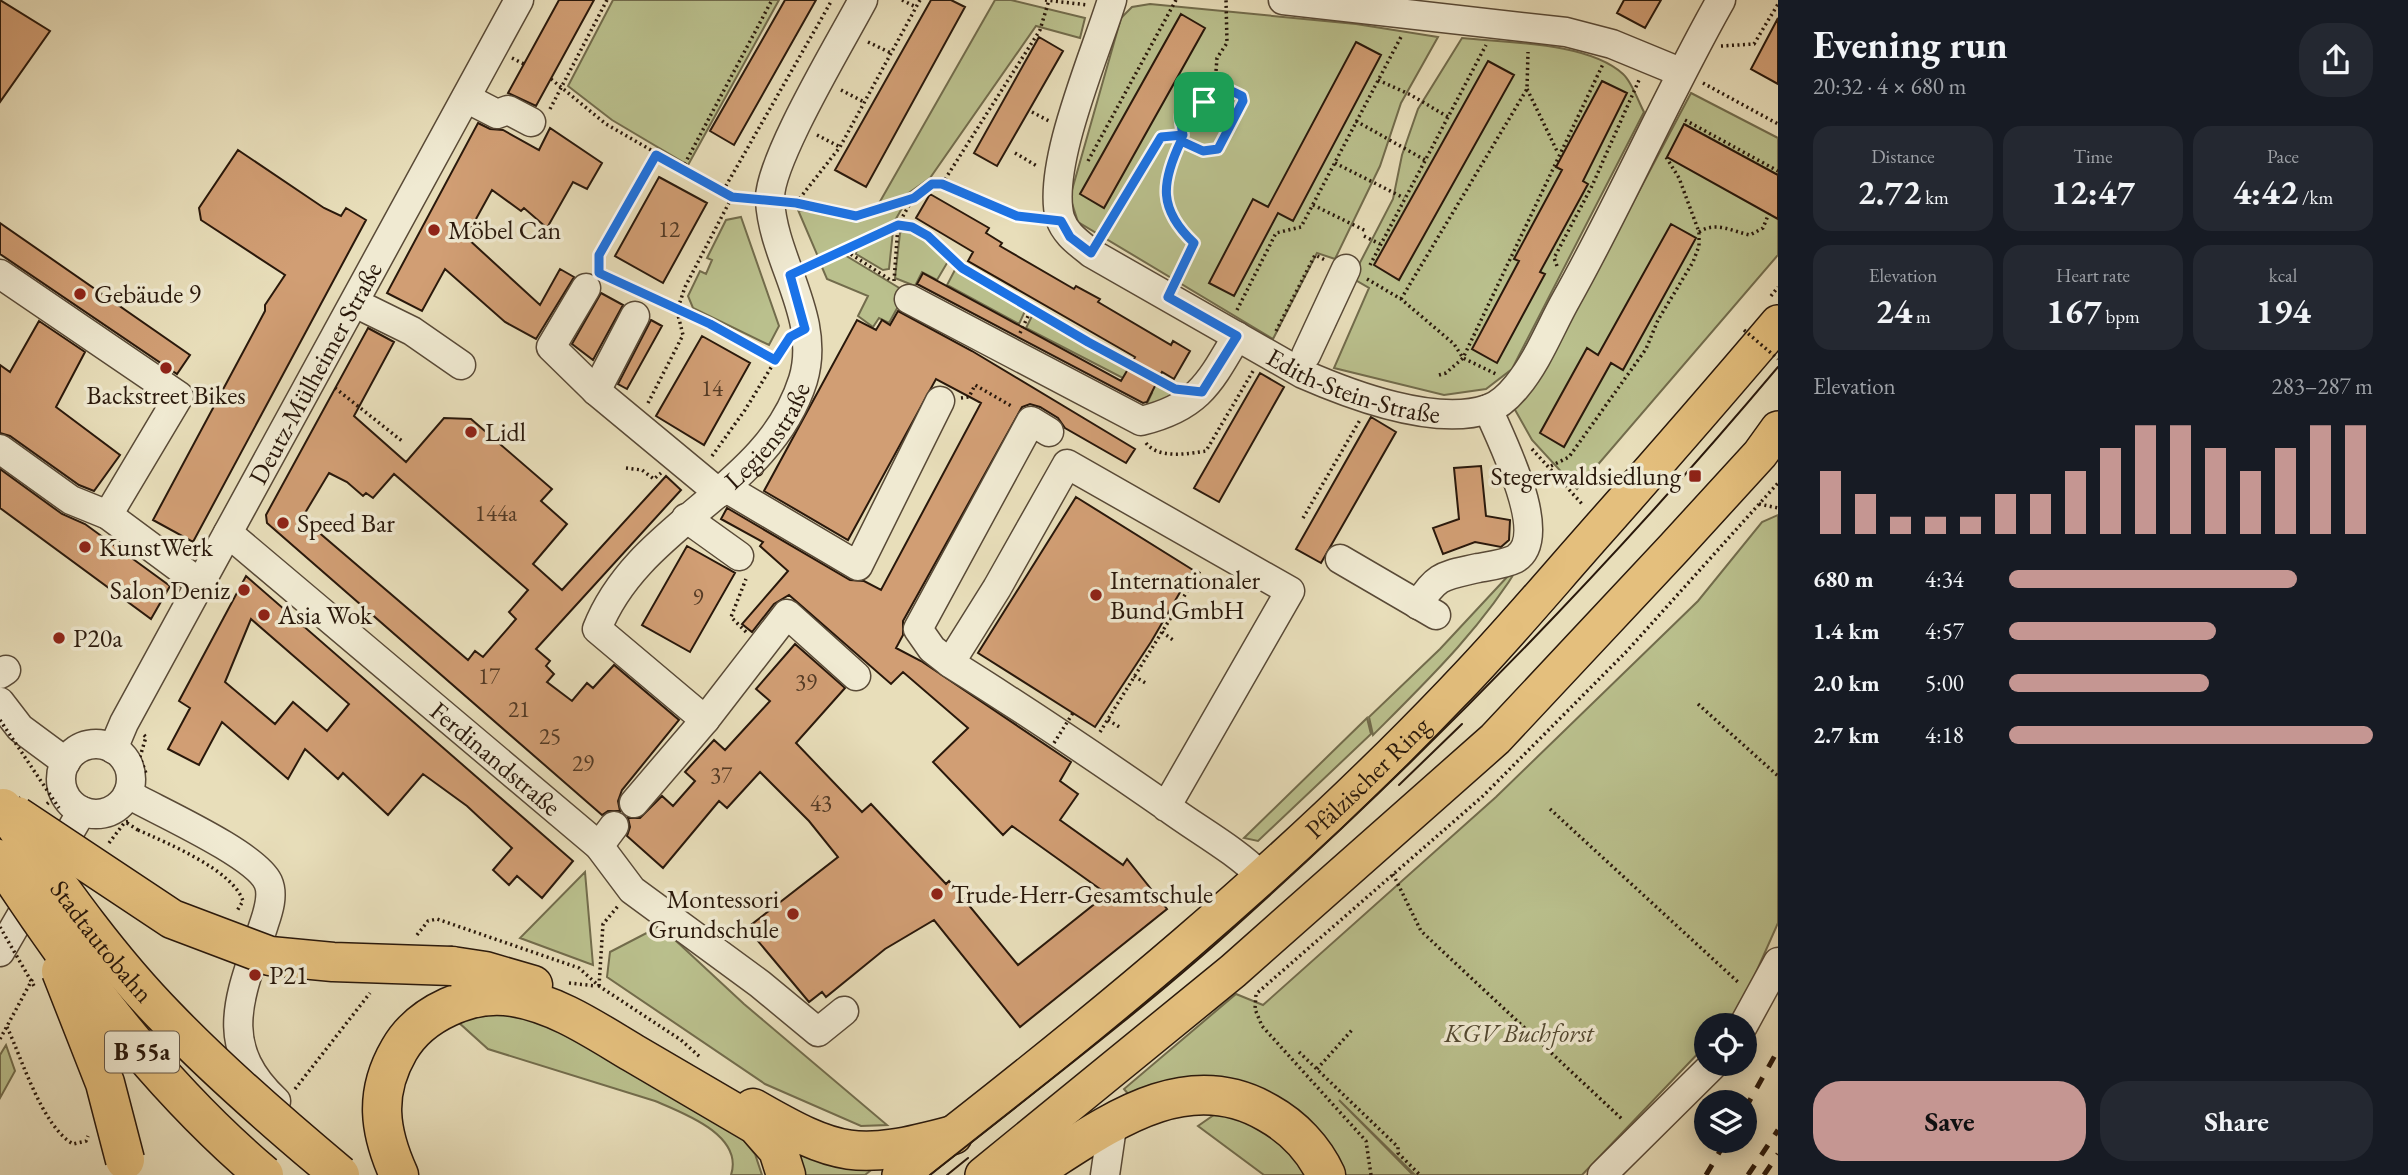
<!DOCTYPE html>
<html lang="en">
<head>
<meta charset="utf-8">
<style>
	:root { --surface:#171b24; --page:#242831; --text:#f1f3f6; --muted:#9ea1a6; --accent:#c59692 }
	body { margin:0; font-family:"EB Garamond",serif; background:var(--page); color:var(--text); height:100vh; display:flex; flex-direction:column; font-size:26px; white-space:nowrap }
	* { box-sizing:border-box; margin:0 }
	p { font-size:23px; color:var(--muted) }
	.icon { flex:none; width:38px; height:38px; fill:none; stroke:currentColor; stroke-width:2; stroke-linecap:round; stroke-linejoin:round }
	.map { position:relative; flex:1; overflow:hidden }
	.sheet { display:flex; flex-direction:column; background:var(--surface); width:630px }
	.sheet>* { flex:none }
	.tools { position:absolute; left:1694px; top:1013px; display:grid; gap:14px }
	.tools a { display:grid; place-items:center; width:63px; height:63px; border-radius:50%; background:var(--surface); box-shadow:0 4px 18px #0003; font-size:35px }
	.pin { position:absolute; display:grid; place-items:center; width:60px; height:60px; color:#fff; margin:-30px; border-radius:14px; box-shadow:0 4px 10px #0006 }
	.round { display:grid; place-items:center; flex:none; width:74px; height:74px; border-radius:28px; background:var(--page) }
	.head { display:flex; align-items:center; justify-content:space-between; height:119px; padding:0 35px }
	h1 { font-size:38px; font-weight:700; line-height:52px }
	.figures { display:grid; grid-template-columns:repeat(3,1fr); gap:10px; height:119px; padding:7px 35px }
	.figures div { display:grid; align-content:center; border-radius:18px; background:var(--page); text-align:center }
	.figures b { font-size:35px; font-weight:700 }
	.figures small { font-size:19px; font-weight:400 }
	.figures p { font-size:19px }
	.chart { height:196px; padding:14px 35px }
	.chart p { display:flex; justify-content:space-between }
	.chart svg { width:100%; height:126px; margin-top:7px; stroke:var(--accent); stroke-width:6 }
	.button { display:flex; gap:14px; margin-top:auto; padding:14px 35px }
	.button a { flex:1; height:80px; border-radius:28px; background:var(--accent); color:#111; font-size:28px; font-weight:700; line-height:80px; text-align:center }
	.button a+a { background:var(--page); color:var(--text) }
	ul { padding:0 35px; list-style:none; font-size:23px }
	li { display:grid; grid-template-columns:112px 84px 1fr; align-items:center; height:52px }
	li i { height:18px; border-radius:9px; background:var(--accent) }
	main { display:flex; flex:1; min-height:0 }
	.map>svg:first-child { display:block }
	.green { fill:#bac08d; stroke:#726c4c; stroke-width:2 }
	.building { fill:#d19e74; stroke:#29180b; stroke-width:2; fill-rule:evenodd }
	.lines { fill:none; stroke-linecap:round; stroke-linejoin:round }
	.minor-casing { stroke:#594a37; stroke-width:31 }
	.major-casing { stroke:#29180b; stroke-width:38 }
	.highway-casing { stroke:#29180b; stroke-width:41 }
	.path { stroke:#29180b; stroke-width:3.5; stroke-dasharray:2 3.5; stroke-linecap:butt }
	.minor { stroke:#f0ead2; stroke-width:28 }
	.major { stroke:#e4bf7d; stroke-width:35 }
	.highway { stroke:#e4bf7d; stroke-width:38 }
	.tram { stroke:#29180b; stroke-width:2 }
	.rail { stroke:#29180b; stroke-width:5; stroke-dasharray:12 12; stroke-linecap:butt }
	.highway-bridge-casing { stroke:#29180b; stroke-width:41; stroke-linecap:butt }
	.path-bridge { stroke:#29180b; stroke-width:3.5; stroke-dasharray:2 3.5; stroke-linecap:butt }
	.highway-bridge { stroke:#e4bf7d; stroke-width:38 }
	.route-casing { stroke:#fff; stroke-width:14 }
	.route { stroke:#1a73e8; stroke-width:9 }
	.poi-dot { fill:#8f2418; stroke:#f0ead2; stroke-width:2.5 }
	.labels { text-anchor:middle; stroke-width:7; stroke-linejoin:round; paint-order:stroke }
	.number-label { font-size:23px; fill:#533a25 }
	.shield { fill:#f0ead2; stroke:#655747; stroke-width:2 }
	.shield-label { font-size:24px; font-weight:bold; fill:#29180b }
	.poi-label { font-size:26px; fill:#29180b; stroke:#f0ead2; text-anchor:start }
	.street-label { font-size:26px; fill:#29180b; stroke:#f0ead2 }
	.park-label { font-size:26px; font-style:italic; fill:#544a32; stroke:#f0ead2 }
</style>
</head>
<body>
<main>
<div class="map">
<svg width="1778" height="1175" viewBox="0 0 1778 1175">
	<rect width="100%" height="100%" fill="#e8deba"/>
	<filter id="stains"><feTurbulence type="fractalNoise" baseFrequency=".00286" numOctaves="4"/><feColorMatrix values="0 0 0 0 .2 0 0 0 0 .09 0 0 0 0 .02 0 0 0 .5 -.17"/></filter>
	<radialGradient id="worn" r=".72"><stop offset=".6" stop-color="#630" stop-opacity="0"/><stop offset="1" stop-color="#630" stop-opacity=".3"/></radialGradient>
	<path class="green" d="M613,0H779L688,165L612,120L568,86Z
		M995,0H1011L1085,18L1080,38L1036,26L930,178L903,197L878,205Z
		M1150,4L1356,24L1438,37L1401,103L1380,166L1335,259L1317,253L1273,339L1078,222L1070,197L1121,18L1132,7Z
		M1462,38C1508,43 1588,42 1623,74C1632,82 1638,101 1644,112L1512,369L1486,389L1444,395L1334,368L1369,288L1352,278L1393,199L1402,155L1418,109Z
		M1691,93L1778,138V255L1577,489L1532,440L1514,408L1556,348Z
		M905,203L893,224L819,259L798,210L858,219Z
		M741,217L779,326L769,345L693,308L688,296L700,271L706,274L712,260L707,258L726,220Z
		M904,229L928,238L950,258L937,280L922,272L915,286L895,278L900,233Z
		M893,231L889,269L883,270L856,254L857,249Z
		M843,254L906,292L889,323L879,318L873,327L858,316L868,296L827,279L821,265Z
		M956,268L1026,309L1019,324L947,285Z
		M1033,314L1159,385L1181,392L1144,410L1152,393L1026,328Z
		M1778,515V923L1738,1013L1725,1025L1706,1026V1045L1582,1175H1415L1339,1100L1413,1175H1264L1198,1126L1221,1110L1290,1114L1129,1095L1124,1089L1236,994L1263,1005L1496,797L1698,601L1762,522Z
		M1522,561C1482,628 1428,680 1373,735L1369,717L1440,649Z
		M1367,718L1371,734L1258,841L1244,838Z
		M585,872L593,965L520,938Z
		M660,926L744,1004L887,1125L861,1126L765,1084L607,977L610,952Z
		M522,1013L562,1032L737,1132L755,1154L762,1175H731C744,1135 683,1113 655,1101L488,1049L457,1021L466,1015Z
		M6,1045L15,1071L0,1098V1055Z
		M781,1140L876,1166L865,1175H792Z"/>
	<path class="building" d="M0,0L50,31L0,102Z
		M559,0H594L536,106L508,93Z
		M785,0H816L734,145L710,131Z
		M931,0H951L965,7L866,187L835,170Z
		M1624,0H1661L1645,28L1617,13Z
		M1181,14L1205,28L1104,208L1080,194Z
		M1778,18V84L1751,69Z
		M1039,37L1063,51L997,166L974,153Z
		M1356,42L1381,55L1293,221L1278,213L1234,296L1209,283L1253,199L1268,207Z
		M1488,61L1514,75L1399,280L1374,265Z
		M1602,81L1627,93L1583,181L1588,184L1540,272L1545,274L1497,363L1472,349L1519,261L1514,259L1562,170L1556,167Z
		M478,123L490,129L503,130L539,150L550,128L602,163L587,189L573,182L547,228L524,208L521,211L492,190L466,237L540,305L560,269L574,277L536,339L505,322L445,269L422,311L387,293Z
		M1684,124L1778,175V219L1667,157Z
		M238,150L324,208L341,216L346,208L366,220L193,542L153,520L265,311V305L285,275L201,220L199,208Z
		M659,177L707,203L663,283L615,256Z
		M930,194L989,228L986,233L1002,243L1000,246L1074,289L1076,286L1100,299L1098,302L1171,345L1173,341L1190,351L1174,379L1162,372L1147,402L1143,403L917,284L923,273L1121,381L1135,357L968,261L973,252L916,218Z
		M0,223L190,355L177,374L0,254Z
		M1671,224L1696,238L1623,370L1611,363L1564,447L1540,433L1587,348L1598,355Z
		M601,293L623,305L593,360L572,344Z
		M898,311L972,351L1135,449L1126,463L1065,428L1058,418L1040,407L1030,404L1022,407L903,621V635L896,648L921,661L1071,762L1060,781L1078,794L1060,820L1123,865L1127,859L1167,909L1020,1027L934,920L885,949L826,997L822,992L809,1002L747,928L838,857L809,821L760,772L727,808L719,801L663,868L627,836L630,827L628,818H640L662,796L673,806L695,781L685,772L714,740L725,750L770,701L756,689L795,644L845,688L796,743L862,812L871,804L946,884L949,881L1018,965L1107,894L1012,826L1003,835L933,762L968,728L903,672L891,684L789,595L774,604L752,632L742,624L788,571L760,546L763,542L721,519L727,508L850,580L864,581L881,590L981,403L936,379L848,540L764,491L857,320L876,330L882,320L890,325Z
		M651,320L662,326L627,389L618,384Z
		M39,321L85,352L56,407L120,455L94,491L79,485L10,436L0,433V365L10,372Z
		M368,328L394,342L354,416L406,462L444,418L471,419L552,489L541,501L567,524L533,564L562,590L666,476L681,490L536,649L550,661L546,666L554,674L547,682L572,701L587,683L593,688L614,665L679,720L622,790L618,801L620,811H608L602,815L267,523L266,515ZM329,473L347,482L363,496L366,493L373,498L394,474L528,590L509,612L516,619L483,657L475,651L468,660L302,518Z
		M702,336L750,363L704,445L656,416Z
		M1260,373L1284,387L1219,502L1194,488Z
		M1371,417L1396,432L1321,563L1296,549Z
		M1481,466L1486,516L1510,520L1509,540L1501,547L1475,542L1443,554L1433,528L1459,519L1454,468Z
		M0,469L62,514L85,524L170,586L151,619L0,508Z
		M1076,497L1193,570L1151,642L1095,727L978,653Z
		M687,546L735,573L690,652L642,625Z
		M246,576L573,861L542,898L517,876L509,885L493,870L512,848L467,806L423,774L388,815L343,773L338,779L305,749L288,779L222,722L199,765L168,749L190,708L179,701ZM251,619L349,704L327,731L293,702L275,724L225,682Z"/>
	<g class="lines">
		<g class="minor-casing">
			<g id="minor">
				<path id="s1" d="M1112,0C1096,53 1046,166 1060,218C1065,234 1079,243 1091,253L1303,374C1351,395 1436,427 1488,409C1500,405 1509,396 1517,386C1538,361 1551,326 1567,298C1622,200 1666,97 1721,0"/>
				<path d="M1283,0L1566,32L1612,44L1680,72"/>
				<path d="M466,98L497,114L508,110L531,122"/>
				<path d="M0,274L179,396L108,515"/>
				<path d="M586,288L551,347L596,391L719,493"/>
				<path d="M909,299L1141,421C1198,407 1209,384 1237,336"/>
				<path d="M355,303L412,331L461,365"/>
				<path d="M1306,355L1346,269"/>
				<path d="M596,391L635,316"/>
				<path d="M0,449L71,500L108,515L201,584"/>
				<path d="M726,488L858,566L940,401"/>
				<path d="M686,518L739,556"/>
				<path id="s2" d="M228,533L599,846L632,890L760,984L818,1032L844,1011"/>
				<path d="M1340,559L1436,615"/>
				<path d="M1418,605C1437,574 1444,576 1478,568C1489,566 1505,564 1515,559C1552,537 1500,438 1488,409"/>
				<path d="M950,663L932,649L918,629L1031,421L1049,432"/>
				<path d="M0,674L6,670"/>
				<path d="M0,702L20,728L66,762"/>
				<path id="s3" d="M705,720L597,629C639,522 768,491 803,380C822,317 773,261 770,200C768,162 842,40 863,0"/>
				<circle cx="96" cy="779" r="35"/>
				<path id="s4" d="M113,749L124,723L519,0"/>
				<path d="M128,794C158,811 255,854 268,882C274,895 268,912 264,924C242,993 214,1043 276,1101"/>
				<path d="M634,803L705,720L787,614L856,676"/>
				<path d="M1166,807L1290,591L1067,464L997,588L950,663C1024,709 1095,757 1167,807C1198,830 1234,849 1261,876"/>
				<path d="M599,846L614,826"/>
				<path d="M0,952L82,811"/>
				<path d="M1743,1026L1778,962"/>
				<path d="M1105,1175L1111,1134L1117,1120"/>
				<path d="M1602,1175L1714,1064"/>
			</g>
		</g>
		<g class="major-casing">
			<g id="major">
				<path id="s5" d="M900,1175C1093,1026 1283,870 1452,693C1501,643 1546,589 1592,537C1655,466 1717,395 1778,323"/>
				<path d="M983,1175L1233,971L1495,739L1674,548L1760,454L1778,429"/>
			</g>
		</g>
		<g class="highway-casing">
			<path id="highway" d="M452,966L485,971L533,985
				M753,1108C838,1157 857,1161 953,1135
				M399,1175C379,1131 374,1093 399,1050C420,1013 472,990 513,997C557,1004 596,1031 633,1053C674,1077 715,1101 756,1125L778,1150L786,1175
				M1028,1175C1099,1131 1182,1062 1268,1113C1293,1127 1314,1149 1326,1175"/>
		</g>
		<path class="path" d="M902,0L916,7
			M1045,0L1088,5
			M868,42L891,53
			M1721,46L1754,44L1778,4
			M512,58L526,65
			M551,79L606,124L732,197H747
			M1378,80L1411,95L1448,117
			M1703,83L1778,124
			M1527,89L1558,153
			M841,90L864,102
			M550,109L607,0
			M1032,112L1049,121
			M1685,120L1778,171
			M1356,121L1425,160
			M817,135L840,147
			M1182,142L1203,151L1218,149L1243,101L1242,96L1215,84
			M1015,153L1037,166
			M1088,161L1176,0
			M1335,163L1404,198
			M682,169L772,0
			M942,184L1040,30L1049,0
			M723,191L832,0
			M793,202L856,216L914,198L932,184H942L1017,216L1038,218
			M796,203L840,147L920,0
			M1313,205L1366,231
			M1699,232C1716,221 1731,231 1750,235L1763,228L1769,213
			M1102,233L1161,137L1183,135C1179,114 1177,99 1204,102L1215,84L1217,58L1227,43L1226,0
			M1364,236L1380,244
			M846,251L898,225L912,227L928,236L962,268L1170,386
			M1370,265L1486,45
			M811,266L846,251L892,281
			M1557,266L1554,258L1592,186L1639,80
			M599,268V255L656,155
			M1178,276L1194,243C1158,210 1161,183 1181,141
			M608,277L638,292
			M1367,279L1401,299L1454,344L1463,358L1498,375
			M894,281L898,225L912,200
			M1771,296L1778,287
			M1401,299L1527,89L1528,52
			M655,300L710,324L775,360
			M1237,310L1276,233L1301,227L1402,35
			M1276,331L1315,255L1325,260
			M1020,333L1031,310
			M1439,375L1446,373L1463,358L1603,64
			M335,388L402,441
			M961,398L969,397L975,385L1013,407
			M648,403L683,335L677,311L685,287L732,197
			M1146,443C1158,459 1188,454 1206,451L1253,371
			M1532,449L1583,505
			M712,456L745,410L783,348
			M1551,466L1569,457L1646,349L1658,320L1693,262L1699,246V232L1679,178L1666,157
			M626,468L642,470L654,479L661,473
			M1759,504L1778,508
			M1303,518L1360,420
			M746,632L731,617L746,579
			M1162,632L1173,640
			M1134,676L1147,684
			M1698,704L1778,776
			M1108,720L1121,728
			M1100,732L1201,569
			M144,735L146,737L140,757L147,776
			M47,804L63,789
			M1550,809L1739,983
			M127,823L138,830
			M109,843L125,822L130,821
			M1393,874L1421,931L1623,1120
			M417,935L428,921L437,919L579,968L599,986L681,1040L700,1057
			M569,983L596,986
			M599,986L603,924L618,906
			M7,1027C22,1059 42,1126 73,1144L86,1141L88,1136
			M0,1039L33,978
			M1299,1052L1398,1147V1153L1420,1175
			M1317,1069L1352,1030
			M295,1089L370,993
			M1371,1175L1366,1141L1262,1026L1255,1009L1256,994L1483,796L1627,651L1778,483"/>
		<use href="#minor" class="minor"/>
		<use href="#major" class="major"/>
		<use href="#highway" class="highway"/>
		<path class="tram" d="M1399,785L1462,724
			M930,1175C1030,1095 1133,1018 1228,933C1423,758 1609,568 1778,367
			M947,1175L968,1158"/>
		<path class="rail" d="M1745,1109L1778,1050
			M1706,1175L1726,1141
			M1748,1175L1778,1130
			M1764,1175L1778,1154"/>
		<g class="highway-bridge-casing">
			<g id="highway-bridge">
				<path id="s6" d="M3,808C54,880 105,955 167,1018C221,1074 280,1125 340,1175"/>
				<path d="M17,816L172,919L270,956L333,962L452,966"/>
				<path d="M0,859C75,974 159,1086 264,1175"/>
				<path d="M61,971L105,1083L125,1160"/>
			</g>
		</g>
		<path class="path-bridge" d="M1744,330L1778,359
			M0,720L59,808
			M1054,743L1073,713
			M138,830C167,843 233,870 243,901L237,911
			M0,927L34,986"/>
		<use href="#highway-bridge" class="highway-bridge"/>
	</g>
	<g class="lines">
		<g class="route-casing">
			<path id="route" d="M1215,83L1242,96L1243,101L1218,149L1203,151L1181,141C1161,183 1158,209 1194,243L1168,297L1237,336L1202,392L1175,389L1088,342L962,268L928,236L912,227L898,225L790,275L805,329L790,337L775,360L710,324L599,273V255L656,155L732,197L796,203L856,216L914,198L932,184H942L1017,216L1061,221L1070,237L1091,253L1161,137L1183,135C1179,114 1177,99 1204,102Z"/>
		</g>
		<use href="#route" class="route"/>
	</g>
	<g class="poi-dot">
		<circle cx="434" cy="230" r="7"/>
		<circle cx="80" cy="294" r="7"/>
		<circle cx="166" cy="368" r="7"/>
		<circle cx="471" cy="432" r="7"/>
		<rect x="1688" y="469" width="14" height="14" rx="3.5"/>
		<circle cx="283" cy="523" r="7"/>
		<circle cx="85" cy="547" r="7"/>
		<circle cx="244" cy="590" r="7"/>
		<circle cx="1096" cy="595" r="7"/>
		<circle cx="264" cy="615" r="7"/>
		<circle cx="59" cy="638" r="7"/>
		<circle cx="937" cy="894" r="7"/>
		<circle cx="793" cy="914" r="7"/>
		<circle cx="255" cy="975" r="7"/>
	</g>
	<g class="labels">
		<g class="number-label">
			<text x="669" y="237">12</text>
			<text x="712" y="396">14</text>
			<text x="496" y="521">144a</text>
			<text x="698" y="605">9</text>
			<text x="489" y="684">17</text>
			<text x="806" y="690">39</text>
			<text x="519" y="717">21</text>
			<text x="550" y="744">25</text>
			<text x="583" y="771">29</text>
			<text x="721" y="783">37</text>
			<text x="821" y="811">43</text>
		</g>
		<rect class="shield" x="105" y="1031.5" width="74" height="41" rx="5"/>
		<g class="shield-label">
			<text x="142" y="1060">B 55a</text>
		</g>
		<g class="poi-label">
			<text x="448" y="239">Möbel Can</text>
			<text x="94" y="303">Gebäude 9</text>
			<text x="166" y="404" text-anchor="middle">Backstreet Bikes</text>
			<text x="485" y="441">Lidl</text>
			<text x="1681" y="485" text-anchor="end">Stegerwaldsiedlung</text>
			<text x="297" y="532">Speed Bar</text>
			<text x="99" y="556">KunstWerk</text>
			<text x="1110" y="589">Internationaler<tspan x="1110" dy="30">Bund GmbH</tspan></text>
			<text x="230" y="599" text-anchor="end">Salon Deniz</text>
			<text x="278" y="624">Asia Wok</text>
			<text x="73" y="647">P20a</text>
			<text x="951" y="903">Trude-Herr-Gesamtschule</text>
			<text x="779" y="908" text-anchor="end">Montessori<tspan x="779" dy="30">Grundschule</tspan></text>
			<text x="269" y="984">P21</text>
		</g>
		<g class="street-label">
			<text dy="9" stroke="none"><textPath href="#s4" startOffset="427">Deutz-Mülheimer Straße</textPath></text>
			<text dy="9" stroke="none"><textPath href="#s1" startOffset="570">Edith-Stein-Straße</textPath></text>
			<text dy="9" stroke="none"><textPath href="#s3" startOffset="402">Legienstraße</textPath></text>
			<text dy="9" stroke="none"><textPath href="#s2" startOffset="350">Ferdinandstraße</textPath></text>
			<text dy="9" stroke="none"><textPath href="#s5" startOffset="614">Pfälzischer Ring</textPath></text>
			<text dy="9" stroke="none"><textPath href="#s6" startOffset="166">Stadtautobahn</textPath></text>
		</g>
		<g class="park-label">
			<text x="1519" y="1042">KGV Buchforst</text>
		</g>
	</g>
	<rect width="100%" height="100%" filter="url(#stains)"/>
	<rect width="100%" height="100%" fill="url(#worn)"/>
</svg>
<div class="tools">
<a><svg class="icon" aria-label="locate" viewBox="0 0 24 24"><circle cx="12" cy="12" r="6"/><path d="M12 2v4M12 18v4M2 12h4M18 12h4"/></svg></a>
<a><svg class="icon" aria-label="layers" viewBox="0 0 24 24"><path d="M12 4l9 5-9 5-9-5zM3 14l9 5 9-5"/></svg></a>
</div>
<div class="pin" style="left:1204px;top:102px;background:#1e9e55"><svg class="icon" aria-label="arrive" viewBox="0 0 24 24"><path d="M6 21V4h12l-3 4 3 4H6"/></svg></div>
</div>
<section class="sheet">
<div class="head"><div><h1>Evening run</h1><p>20:32 · 4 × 680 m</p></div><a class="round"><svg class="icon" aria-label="share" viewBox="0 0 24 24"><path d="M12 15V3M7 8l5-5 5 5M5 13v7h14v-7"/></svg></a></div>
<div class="figures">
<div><p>Distance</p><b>2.72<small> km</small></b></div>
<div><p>Time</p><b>12:47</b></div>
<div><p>Pace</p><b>4:42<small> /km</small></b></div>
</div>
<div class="figures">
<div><p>Elevation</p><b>24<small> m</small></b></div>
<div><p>Heart rate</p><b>167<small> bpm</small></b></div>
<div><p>kcal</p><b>194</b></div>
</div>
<div class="chart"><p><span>Elevation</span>283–287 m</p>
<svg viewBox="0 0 160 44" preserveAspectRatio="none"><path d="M5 44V22M15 44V30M25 44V38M35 44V38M45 44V38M55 44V30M65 44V30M75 44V22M85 44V14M95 44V6M105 44V6M115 44V14M125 44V22M135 44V14M145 44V6M155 44V6"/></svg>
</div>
<ul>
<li><b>680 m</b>4:34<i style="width:79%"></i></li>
<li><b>1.4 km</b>4:57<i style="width:57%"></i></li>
<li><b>2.0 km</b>5:00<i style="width:55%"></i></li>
<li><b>2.7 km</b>4:18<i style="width:100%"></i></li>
</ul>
<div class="button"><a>Save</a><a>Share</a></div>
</section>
</main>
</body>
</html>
